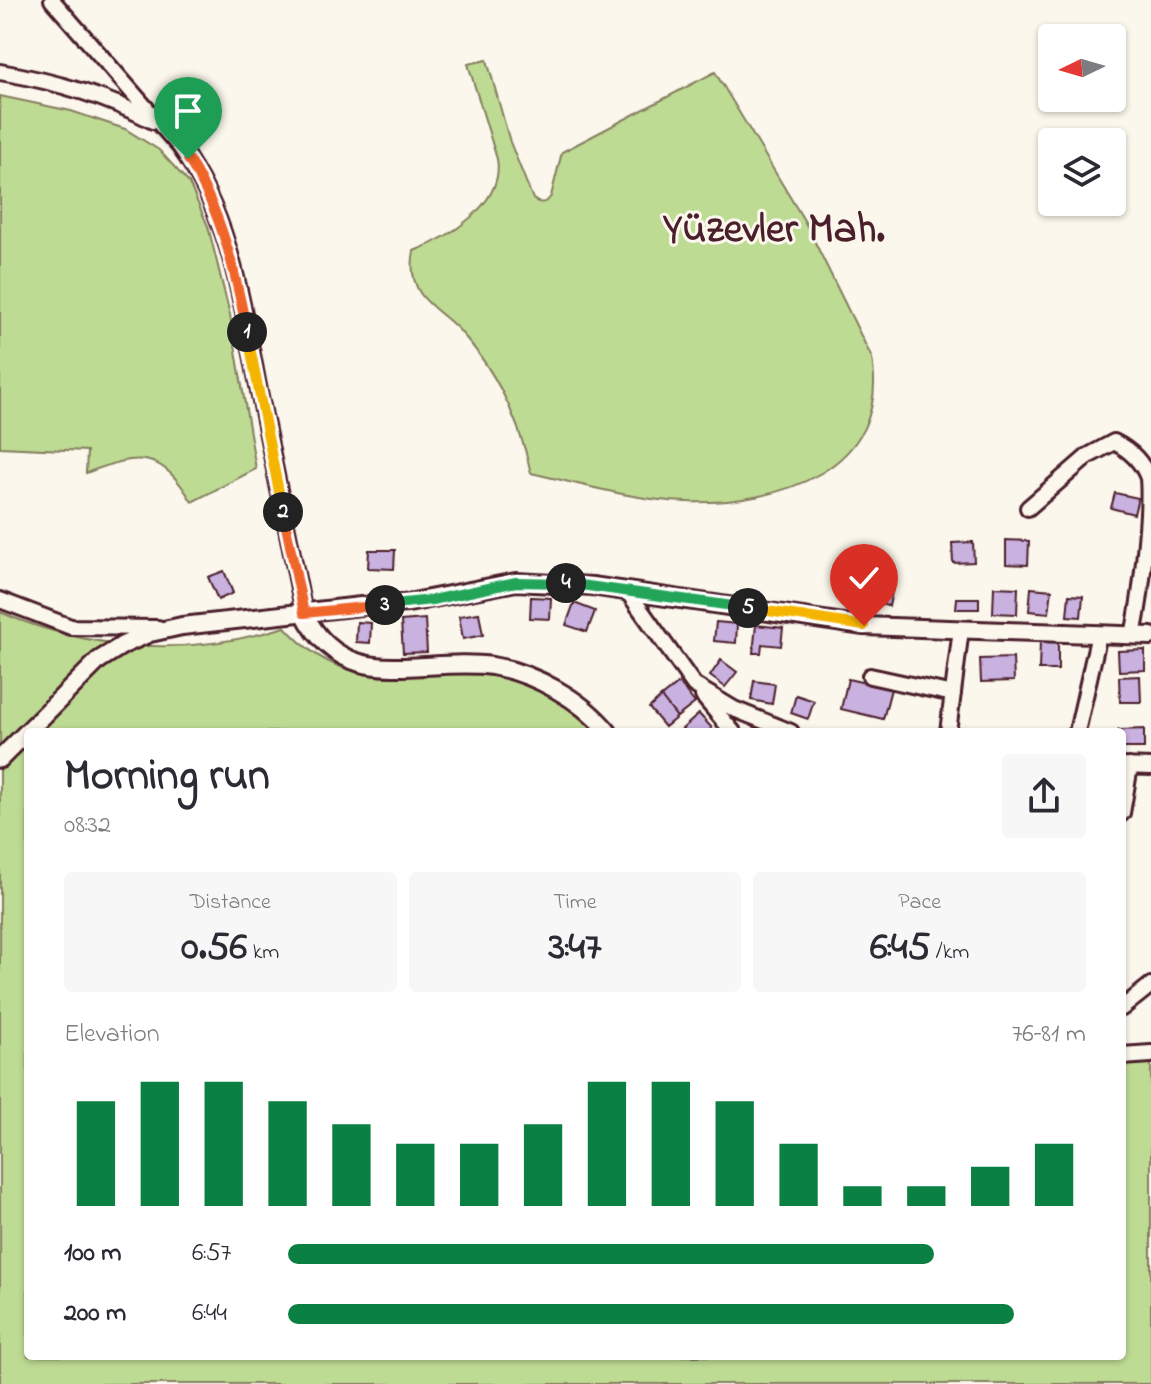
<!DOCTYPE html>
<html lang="en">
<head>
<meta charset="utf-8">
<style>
	:root { --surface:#fff; --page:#f7f7f7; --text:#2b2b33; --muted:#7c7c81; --accent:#0b8043 }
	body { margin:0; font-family:"Indie Flower",sans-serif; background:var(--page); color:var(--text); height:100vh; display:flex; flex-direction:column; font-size:30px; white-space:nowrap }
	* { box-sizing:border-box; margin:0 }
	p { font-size:26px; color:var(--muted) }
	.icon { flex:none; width:44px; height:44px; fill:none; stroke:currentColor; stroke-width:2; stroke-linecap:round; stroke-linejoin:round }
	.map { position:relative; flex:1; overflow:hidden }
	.side { position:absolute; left:24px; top:728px; width:1102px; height:632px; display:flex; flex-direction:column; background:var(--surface); border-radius:8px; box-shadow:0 2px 6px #0004 }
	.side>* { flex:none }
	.needle { width:52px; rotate:265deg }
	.buttons { position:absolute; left:1038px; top:24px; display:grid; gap:16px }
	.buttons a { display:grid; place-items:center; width:88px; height:88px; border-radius:8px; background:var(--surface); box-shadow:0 2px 6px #0004; font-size:40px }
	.pin { position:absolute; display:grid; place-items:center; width:68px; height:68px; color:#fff; margin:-82px -34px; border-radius:50% 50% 50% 0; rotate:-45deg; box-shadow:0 0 8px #0007 }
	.pin .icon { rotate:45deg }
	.km { position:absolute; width:40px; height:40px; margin:-20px; border-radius:50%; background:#222; color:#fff; font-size:22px; line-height:40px; text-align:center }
	.round { display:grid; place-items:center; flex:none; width:84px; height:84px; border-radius:8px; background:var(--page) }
	.head { display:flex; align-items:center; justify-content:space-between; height:136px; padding:0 40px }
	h1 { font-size:44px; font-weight:700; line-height:60px }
	.figures { display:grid; grid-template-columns:repeat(3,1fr); gap:12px; height:136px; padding:8px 40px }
	.figures div { display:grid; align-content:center; border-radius:8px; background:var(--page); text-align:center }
	.figures b { font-size:40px; font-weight:700 }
	.figures small { font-size:22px; font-weight:400 }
	.figures p { font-size:22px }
	.chart { height:224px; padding:16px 40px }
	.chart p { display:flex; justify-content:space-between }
	.chart svg { width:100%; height:144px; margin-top:8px; stroke:var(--accent); stroke-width:6 }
	ul { padding:0 40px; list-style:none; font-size:26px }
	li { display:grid; grid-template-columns:128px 96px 1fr; align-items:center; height:60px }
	li i { height:20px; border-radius:10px; background:var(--accent) }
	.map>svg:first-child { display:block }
	.green { fill:#bedb93; stroke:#847d5f; stroke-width:2 }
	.building { fill:#c9b1e0; stroke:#4a1f2b; stroke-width:2 }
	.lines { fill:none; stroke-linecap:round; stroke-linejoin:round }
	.minor-casing { stroke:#4a1f2b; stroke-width:20 }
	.tertiary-casing { stroke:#4a1f2b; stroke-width:22 }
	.minor { stroke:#fbf7ec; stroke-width:14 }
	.tertiary { stroke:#fbf7ec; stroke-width:16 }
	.split-1-casing { stroke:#fff; stroke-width:16 }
	.split-2-casing { stroke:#fff; stroke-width:16 }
	.split-3-casing { stroke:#fff; stroke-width:16 }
	.split-4-casing { stroke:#fff; stroke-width:16 }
	.split-5-casing { stroke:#fff; stroke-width:16 }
	.split-6-casing { stroke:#fff; stroke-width:16 }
	.split-1 { stroke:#f0652b; stroke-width:10 }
	.split-2 { stroke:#f5b400; stroke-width:10 }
	.split-3 { stroke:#f0652b; stroke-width:10 }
	.split-4 { stroke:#22a559; stroke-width:10 }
	.split-5 { stroke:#22a559; stroke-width:10 }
	.split-6 { stroke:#f5b400; stroke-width:10 }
	.labels { text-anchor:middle; stroke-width:6; stroke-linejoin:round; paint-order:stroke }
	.district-label { font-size:42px; font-weight:bold; fill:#4a1f2b; stroke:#fbf7ec }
</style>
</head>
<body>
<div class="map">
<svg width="1151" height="1384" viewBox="0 0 1151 1384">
	<rect width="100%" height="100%" fill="#fbf7ec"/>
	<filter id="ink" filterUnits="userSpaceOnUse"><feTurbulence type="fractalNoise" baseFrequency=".0125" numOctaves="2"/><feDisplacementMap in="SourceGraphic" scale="16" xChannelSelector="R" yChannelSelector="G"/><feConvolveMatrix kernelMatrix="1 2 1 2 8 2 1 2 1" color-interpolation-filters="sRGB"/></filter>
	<g filter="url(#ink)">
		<path class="green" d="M487,60L510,142L533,199C540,205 547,203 551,196L562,152L715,72L805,222L872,358C891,471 777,505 686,502C634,500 581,484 531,473C519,419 497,372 460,331C448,317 430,308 420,293C412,280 411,266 414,251C449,238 505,203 497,159L468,64Z
			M0,96L71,111L125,129L159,150L189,183L208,226L230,315L256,469L192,502C161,450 139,453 86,473L87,451L0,447Z
			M0,612C93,652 188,657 285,627C344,693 394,670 471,673C516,674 565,699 595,732H28V1356H1122V1063L1151,1061V1384H0Z"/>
		<path class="building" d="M1115,493L1138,498L1134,514L1111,508Z
			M1006,540L1029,541L1028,565L1006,564Z
			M973,542L974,562L953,563L952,543Z
			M369,550H395L394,569L368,568Z
			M224,571L233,593L218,600L208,577Z
			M873,583L893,587L889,606L869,602Z
			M994,587L1018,588L1017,614L993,613Z
			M1031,588L1052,590L1049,613L1029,611Z
			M1069,595L1083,596L1081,617L1067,616Z
			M531,597L551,598L550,619L530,618Z
			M957,598H979V609H956Z
			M574,603L595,611L587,632L566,625Z
			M479,613L483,635L463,639L459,616Z
			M425,619L427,652L403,653L401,621Z
			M357,622L371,623L370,643L356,642Z
			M716,622L737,624L736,643L714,641Z
			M756,625L783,628L781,646L762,644L761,653H753Z
			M1040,642H1058V670H1039Z
			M1145,650V670L1119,671L1118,651Z
			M1013,658L1014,681L981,682L980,659Z
			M721,660L737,672L725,687L710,676Z
			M1140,676L1141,702H1120L1119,677Z
			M848,679L891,689L883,719L841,709Z
			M754,681L775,684L772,704L751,700Z
			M679,683L695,703L677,717L661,697Z
			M796,695L814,701L808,719L791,713Z
			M661,697L677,717L665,727L649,708Z
			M699,714L712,728L708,732H685L682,729Z
			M1144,729V748H1122V732L1118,730Z"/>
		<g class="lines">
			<g class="minor-casing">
				<path id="minor" d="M52,0L180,147C233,220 243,311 260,396C274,468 289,540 304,613
					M0,72C53,81 106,96 153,121
					M1028,508L1088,456L1114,442C1130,450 1142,461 1148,478C1151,512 1141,599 1133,635
					M628,592L694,685L734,709L791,732
					M0,600L71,627L158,628
					M870,676L953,694
					M703,696L733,732
					M948,732L961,629
					M1077,732L1099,634
					M1123,766L1151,767
					M1122,813L1130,766
					M1122,1008L1151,985"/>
			</g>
			<g class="tertiary-casing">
				<path id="tertiary" d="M304,613C345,696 421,656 492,666C534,673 581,699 608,732
					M0,759L99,660L123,645L150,633L182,626L361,606L408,603L516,582L592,586L864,626L1151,636
					M1122,1056L1151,1054"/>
			</g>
			<use href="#minor" class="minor"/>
			<use href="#tertiary" class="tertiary"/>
		</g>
	</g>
	<g class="lines" filter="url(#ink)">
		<g class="split-1-casing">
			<path id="split-1" d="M188,159C222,212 235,271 247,332"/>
		</g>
		<g class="split-2-casing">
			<path id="split-2" d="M247,332L283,512"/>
		</g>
		<g class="split-3-casing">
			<path id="split-3" d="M283,512L304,613L385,605"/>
		</g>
		<g class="split-4-casing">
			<path id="split-4" d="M385,605L432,600L516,582L566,583"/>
		</g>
		<g class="split-5-casing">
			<path id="split-5" d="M566,583L748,608"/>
		</g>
		<g class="split-6-casing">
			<path id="split-6" d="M748,608L864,626"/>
		</g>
		<use href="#split-1" class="split-1"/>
		<use href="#split-2" class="split-2"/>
		<use href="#split-3" class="split-3"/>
		<use href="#split-4" class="split-4"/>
		<use href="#split-5" class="split-5"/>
		<use href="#split-6" class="split-6"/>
	</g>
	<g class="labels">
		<g class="district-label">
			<text x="774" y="241">Yüzevler Mah.</text>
		</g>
	</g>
</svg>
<div class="buttons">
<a><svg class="needle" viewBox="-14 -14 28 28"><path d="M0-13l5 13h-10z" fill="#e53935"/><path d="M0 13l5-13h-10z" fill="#7c7c81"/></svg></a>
<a><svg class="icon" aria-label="layers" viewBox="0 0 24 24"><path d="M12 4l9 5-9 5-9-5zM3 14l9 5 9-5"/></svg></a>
</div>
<div class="pin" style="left:188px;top:159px;background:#1e9e55"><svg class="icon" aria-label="arrive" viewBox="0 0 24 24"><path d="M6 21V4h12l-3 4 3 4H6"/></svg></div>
<div class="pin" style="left:864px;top:626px;background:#d93025"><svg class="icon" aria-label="check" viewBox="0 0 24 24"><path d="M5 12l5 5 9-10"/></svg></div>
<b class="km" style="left:247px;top:332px">1</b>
<b class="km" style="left:283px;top:512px">2</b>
<b class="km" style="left:385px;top:605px">3</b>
<b class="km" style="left:566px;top:583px">4</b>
<b class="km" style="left:748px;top:608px">5</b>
<section class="side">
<div class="head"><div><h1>Morning run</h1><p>08:32</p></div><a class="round"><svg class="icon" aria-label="share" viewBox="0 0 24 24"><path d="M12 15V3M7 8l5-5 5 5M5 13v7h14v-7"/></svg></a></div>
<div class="figures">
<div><p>Distance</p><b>0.56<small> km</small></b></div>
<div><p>Time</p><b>3:47</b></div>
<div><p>Pace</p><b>6:45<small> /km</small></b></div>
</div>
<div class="chart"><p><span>Elevation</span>76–81 m</p>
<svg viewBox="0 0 160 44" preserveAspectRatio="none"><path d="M5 44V12M15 44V6M25 44V6M35 44V12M45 44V19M55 44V25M65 44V25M75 44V19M85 44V6M95 44V6M105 44V12M115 44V25M125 44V38M135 44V38M145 44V32M155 44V25"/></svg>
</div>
<ul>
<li><b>100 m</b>6:57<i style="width:81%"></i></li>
<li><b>200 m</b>6:44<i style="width:91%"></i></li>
</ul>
</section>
</div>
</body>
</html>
